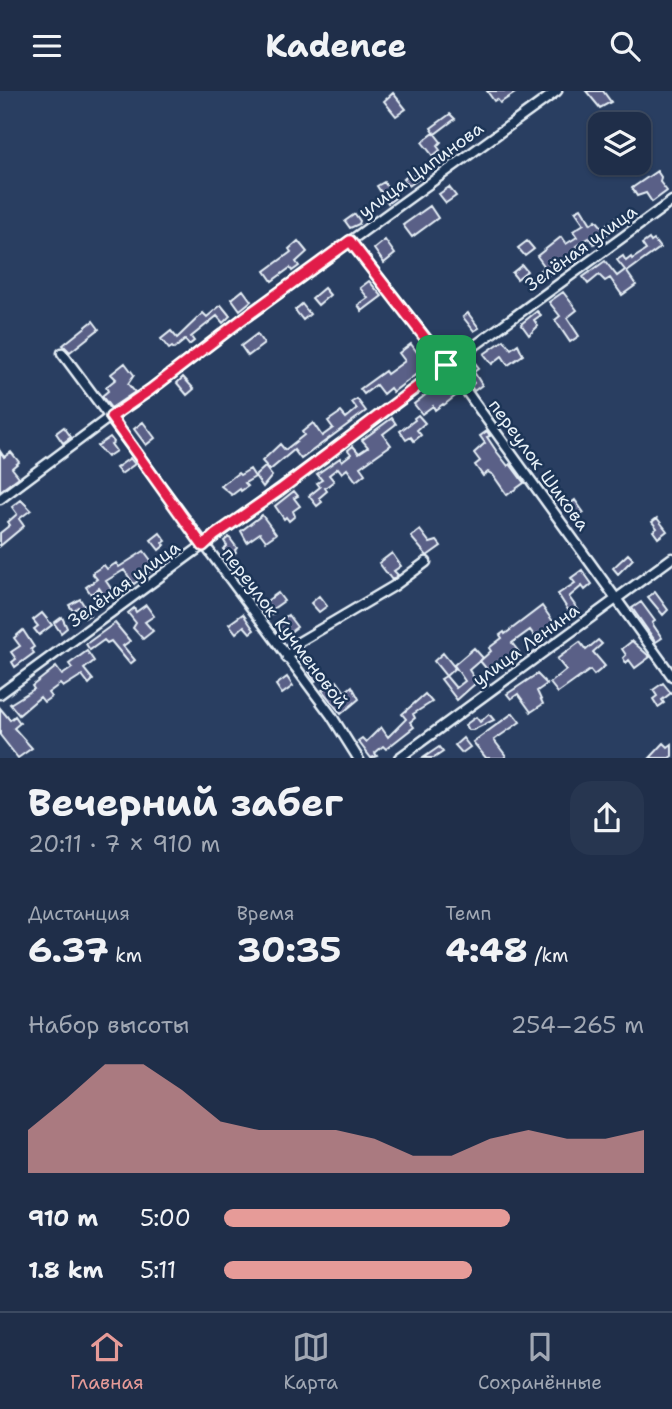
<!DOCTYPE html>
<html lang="ru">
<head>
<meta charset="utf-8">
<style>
	:root { --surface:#1f2e49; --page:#273650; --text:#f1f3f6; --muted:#a1a8b4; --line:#3c4a61; --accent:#e69b98 }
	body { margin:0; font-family:"Shantell Sans",sans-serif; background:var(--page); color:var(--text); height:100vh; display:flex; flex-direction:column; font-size:26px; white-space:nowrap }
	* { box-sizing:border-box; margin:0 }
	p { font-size:23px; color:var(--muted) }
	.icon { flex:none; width:38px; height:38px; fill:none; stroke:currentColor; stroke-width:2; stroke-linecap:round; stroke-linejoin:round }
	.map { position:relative; height:667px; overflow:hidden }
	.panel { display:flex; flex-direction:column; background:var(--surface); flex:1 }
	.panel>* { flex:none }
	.controls { position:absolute; left:588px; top:21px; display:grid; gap:14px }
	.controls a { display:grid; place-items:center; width:63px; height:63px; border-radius:14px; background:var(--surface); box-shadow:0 2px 5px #0004,0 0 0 2px var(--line); font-size:35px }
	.pin { position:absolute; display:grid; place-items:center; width:60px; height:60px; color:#fff; margin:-30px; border-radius:14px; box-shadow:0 4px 10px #0006 }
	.round { display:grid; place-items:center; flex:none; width:74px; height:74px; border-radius:21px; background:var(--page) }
	.summary { display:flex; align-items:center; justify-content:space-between; height:119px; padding:0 28px }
	h1 { font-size:38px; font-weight:700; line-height:52px }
	.figures { display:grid; grid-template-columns:repeat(3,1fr); gap:10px; height:119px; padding:7px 28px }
	.figures div { display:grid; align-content:center }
	.figures b { font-size:35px; font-weight:700 }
	.figures small { font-size:19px; font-weight:400 }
	.figures p { font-size:19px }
	.chart { height:196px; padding:14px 28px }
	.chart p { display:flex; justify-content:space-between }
	.chart svg { width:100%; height:126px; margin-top:7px; fill:var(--accent); opacity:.7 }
	ul { padding:0 28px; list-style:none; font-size:23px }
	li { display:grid; grid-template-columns:112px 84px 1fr; align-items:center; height:52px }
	li i { height:18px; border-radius:9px; background:var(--accent) }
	header { display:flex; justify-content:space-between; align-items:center; height:91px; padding:0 28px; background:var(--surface); font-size:32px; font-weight:700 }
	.tab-bar { display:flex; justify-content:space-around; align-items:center; height:98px; border-top:2px solid var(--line); background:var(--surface); font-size:19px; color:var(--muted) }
	.tab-bar a { display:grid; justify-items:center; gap:4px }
	.tab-bar .selected { color:var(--accent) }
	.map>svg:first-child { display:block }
	.building { fill:#5a6087; stroke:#e8f1f8; stroke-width:2 }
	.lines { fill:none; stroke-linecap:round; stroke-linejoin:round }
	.minor-casing { stroke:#e8f1f8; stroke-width:13 }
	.minor { stroke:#1d3557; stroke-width:8 }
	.route-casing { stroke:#fff; stroke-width:14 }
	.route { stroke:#e11d48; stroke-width:9 }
	.labels { text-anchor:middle; stroke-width:5; stroke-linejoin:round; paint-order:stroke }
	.street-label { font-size:18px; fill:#e8f1f8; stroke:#1d3557 }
</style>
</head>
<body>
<header><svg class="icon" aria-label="menu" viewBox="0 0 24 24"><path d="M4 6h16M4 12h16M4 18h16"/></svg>Kadence<svg class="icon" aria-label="search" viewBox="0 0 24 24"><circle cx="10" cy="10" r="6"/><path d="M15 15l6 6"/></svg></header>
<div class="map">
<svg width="672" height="667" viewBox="0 0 672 667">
	<rect width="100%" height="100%" fill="#293e61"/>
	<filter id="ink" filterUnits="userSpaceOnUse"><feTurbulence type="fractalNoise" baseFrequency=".0143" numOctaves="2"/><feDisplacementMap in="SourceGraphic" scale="14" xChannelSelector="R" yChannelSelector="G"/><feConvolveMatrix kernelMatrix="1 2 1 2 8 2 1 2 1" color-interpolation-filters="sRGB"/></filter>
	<g filter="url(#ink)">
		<path class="building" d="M487,0H518L500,12L497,8L494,10Z
			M586,0H603L611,11L600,17Z
			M393,2L406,18L396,25L384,10Z
			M450,23L455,28L435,43L431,37Z
			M434,42L441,51L437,55L440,59L433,65L422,51Z
			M657,80L661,86L660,91L667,100L652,111L646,102L637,105L632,97Z
			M417,82L420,87L409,95L403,88L408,85L410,87Z
			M384,91L395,107L388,112L377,95Z
			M449,96L456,105L446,112L439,103Z
			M430,115L438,127L412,146L403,134Z
			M581,117L591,133L596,129L602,136L616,127L620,134L594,153L589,147L576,155L581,162L545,186L540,179L545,176L537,165L561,146L566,153L577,146L573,140L584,133L575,120Z
			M355,123L360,130L359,133L350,137L345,130Z
			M649,148L651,151L654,149L660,157L627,181L636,194L622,204L610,187L605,190L599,184L588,193L583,186L605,170L617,185L625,179L617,169L623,165L626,170L631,166L632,168L646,159L642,153Z
			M385,149L395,163L384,172L374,158Z
			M298,150L307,161L296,171L299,175L292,180L290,177L272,190L265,180L291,161L289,158Z
			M527,150L534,158L525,165L518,157Z
			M522,174L527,180L517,188L512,182Z
			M369,190L382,205L362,220L358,214L368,207L360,197Z
			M324,197L330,204L318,214L312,207Z
			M243,199L251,210L240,219L232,208Z
			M563,201L577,219L567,227L579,245L570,251L555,229L560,225L549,211Z
			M302,213L310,223L303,229L295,219Z
			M221,214L230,225L223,232L217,225L191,246L194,250L189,254L185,249L174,258L172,256L169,258L161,248L171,240L177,247L203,222L207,226Z
			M537,220L541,224L534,229L538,235L529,244L521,233Z
			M468,222L479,237L474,240L463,226Z
			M93,230L99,238L70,261L63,254Z
			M257,243L264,253L248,265L241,255Z
			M504,249L511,258L518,253L523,264L508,274L502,265L492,273L484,263Z
			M411,253L427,275L393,301L390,297L383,303L376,294L364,303L360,298L385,280L387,283L405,270L399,262Z
			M473,269L479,277L474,281L482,294L474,300L471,295L474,292L462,278Z
			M125,272L134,284L128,293L135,301L111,317L102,305L108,300L106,296L116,288L111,283Z
			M183,286L194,298L187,304L177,292Z
			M447,287L458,303L444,314L443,313L435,319L433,315L422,323L414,313Z
			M357,308L366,320L301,368L294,359L270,379L262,370L280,353L285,359L304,344L302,341L313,332L322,345L333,337L328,330L341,321L346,327L357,318L352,311Z
			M418,324L425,332L417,339L421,344L414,350L411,346L406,349L400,340L415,329L414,327Z
			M392,327L396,333L383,343L391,354L360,376L365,383L356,390L347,378L342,382L338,377L329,384L334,390L325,397L327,400L319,407L322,411L317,415L309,405L320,396L317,392L322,389L317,383L340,367L342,370L351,363L348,359L353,355L359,362L368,356L362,349Z
			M143,331L155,347L146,354L134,338Z
			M64,336L71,346L63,352L56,342Z
			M487,340L490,345L487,346L497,361L508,375L510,373L524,392L507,404L493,384L488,381L483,385L475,374L480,370L474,362L485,352L480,345Z
			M110,346L114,351L111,353L116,360L107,366L97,355Z
			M0,360L4,366L11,361L19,371L12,377L19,386L0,400Z
			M130,367L135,373L121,383L116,377Z
			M265,376L272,385L263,396L255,385Z
			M250,378L255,386L245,392L248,395L241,400L240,398L232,404L221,395L238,382L240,384Z
			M294,400L298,405L294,407L300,415L293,420L295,425L289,430L286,426L284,428L275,415Z
			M21,409L31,419L19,428L24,435L0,455V442L10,434L8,431L17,423L12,416Z
			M575,409L584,422L577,426L575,423L572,425L566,416Z
			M262,424L276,443L266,450L260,442L247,451L241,440Z
			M657,427L667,440L658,447L653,440L657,437L652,431Z
			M420,439L430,452L437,450L441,455L427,465L411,446Z
			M160,442L166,450L163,452L165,454L159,459L151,449Z
			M229,446L237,457L235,459L236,461L230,466L223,458L227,455L224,450Z
			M144,460L156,476L143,486L134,493L124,479L106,490L116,505L108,510L99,497L91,503L86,496L97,488L92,482L104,474L107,478L116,472L119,476Z
			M392,462L401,475L394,480L398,484L392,489L379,472Z
			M628,463L633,468L618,483L613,477Z
			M582,479L592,493L585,499L582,495L569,506L579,520L572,525L558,503L575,492L571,487Z
			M655,501L668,519L663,524L648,506Z
			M278,502L284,510L270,520L273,523L268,527L260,515Z
			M319,505L327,515L319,521L311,512Z
			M80,508L90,524L85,527L78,516L73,520L69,514Z
			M641,511L655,530L652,532L662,547L656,551L632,517Z
			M146,514L154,525L145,531L153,540L143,548L133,537L136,532L128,522L134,517L136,521Z
			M542,515L557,536L538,550L530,539L512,552L519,561L491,583L480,570L491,560L489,557L502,547L500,544L504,541L505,543Z
			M42,522L52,534L39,544L34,538L38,535L33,529Z
			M243,523L254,539L250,542L244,535L236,542L229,533Z
			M288,524L297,536L286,544L277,532Z
			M62,526L67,537L61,542L54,532Z
			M115,532L130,550L123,555L135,569L130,573L111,550L107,552L104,549L90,559L86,553Z
			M23,539L34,556L31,558L34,562L15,576L12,571L16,568L11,561L20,555L14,547Z
			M598,549L602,553L593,561L605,575L594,584L590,579L558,602L550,592L566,579L557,568L580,551L586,559Z
			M632,550L650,566L635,577L629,569L626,572L623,567L626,564L622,558Z
			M474,557L483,567L469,579L477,591L457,609L441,588L446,585L456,597L465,590L454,574Z
			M87,560L94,570L84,578L93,589L89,593L82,584L63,596L60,593L48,602L51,606L44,611L40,606L19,624L10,613L34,598L32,595L56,576L62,584L72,577L69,573Z
			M443,562L455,577L446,585L434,570Z
			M315,576L322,585L315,590L309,581Z
			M537,583L547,593L537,600L543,613L531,621L518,603L511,608L507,603Z
			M287,586L293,595L282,603L276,594Z
			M337,590L345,601L352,595L359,608L341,623L322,599Z
			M663,592L671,602L662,609L664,612L658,616L653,608L657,605L653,599Z
			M425,603L432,611L413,623L415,627L410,631L414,636L386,658L383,655L375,662L377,665L371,667L358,650L362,647L366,651L381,636L388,646L406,628L402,623Z
			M0,617L10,629L15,625L20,632L14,637L32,657L18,667L0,644Z
			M513,622L520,631L494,649L506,665L504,667H486L473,651Z
			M489,623L494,629L473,639H468L465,634L476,626L480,631Z
			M463,647L470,656L462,662L455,654Z
			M664,652L668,656L672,653V665L669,667H650Z
			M439,656L443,661L434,667H423Z"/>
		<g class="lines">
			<g class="minor-casing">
				<path id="minor" d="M350,150L451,279L672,585
					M62,262L331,624L358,667
					M0,408L111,325L150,299L244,227L557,0
					M287,567L299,551L394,495L426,471
					M0,603L672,110
					M399,667L672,467"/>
			</g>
			<use href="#minor" class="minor"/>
		</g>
	</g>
	<g class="lines" filter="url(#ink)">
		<g class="route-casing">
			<path id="route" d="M350,150L446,274L280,399L215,444L203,455L111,326L150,299L244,227Z"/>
		</g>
		<use href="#route" class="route"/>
	</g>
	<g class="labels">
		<g class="street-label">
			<text transform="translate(421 79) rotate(-36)" y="6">улица Ципинова</text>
			<text transform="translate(581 157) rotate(-36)" y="6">Зелёная улица</text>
			<text transform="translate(539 374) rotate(54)" y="6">переулок Шикова</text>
			<text transform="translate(124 493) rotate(-36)" y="6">Зелёная улица</text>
			<text transform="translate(285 537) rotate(53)" y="6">переулок Кучменовой</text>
			<text transform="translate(526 554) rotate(-36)" y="6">улица Ленина</text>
		</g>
	</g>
</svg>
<div class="controls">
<a><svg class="icon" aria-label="layers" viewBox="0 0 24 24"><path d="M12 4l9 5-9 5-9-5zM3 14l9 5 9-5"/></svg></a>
</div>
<div class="pin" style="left:446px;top:274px;background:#1e9e55"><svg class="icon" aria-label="arrive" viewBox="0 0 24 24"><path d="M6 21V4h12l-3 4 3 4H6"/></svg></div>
</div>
<section class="panel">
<div class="summary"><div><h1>Вечерний забег</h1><p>20:11 · 7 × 910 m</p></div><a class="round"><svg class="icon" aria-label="share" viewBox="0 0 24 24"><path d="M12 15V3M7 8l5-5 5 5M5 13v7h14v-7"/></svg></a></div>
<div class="figures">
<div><p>Дистанция</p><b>6.37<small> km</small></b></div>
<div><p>Время</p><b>30:35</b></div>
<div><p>Темп</p><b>4:48<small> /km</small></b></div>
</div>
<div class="chart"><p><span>Набор высоты</span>254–265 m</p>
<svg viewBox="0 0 160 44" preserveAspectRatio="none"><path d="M0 44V29L10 18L20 6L30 6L40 15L50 26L60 29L70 29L80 29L90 32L100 38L110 38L120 32L130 29L140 32L150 32L160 29V44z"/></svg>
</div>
<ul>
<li><b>910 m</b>5:00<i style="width:68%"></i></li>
<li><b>1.8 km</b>5:11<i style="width:59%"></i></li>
</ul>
</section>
<nav class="tab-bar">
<a class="selected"><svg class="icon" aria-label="home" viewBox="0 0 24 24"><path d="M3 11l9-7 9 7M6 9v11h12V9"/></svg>Главная</a>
<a><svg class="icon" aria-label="map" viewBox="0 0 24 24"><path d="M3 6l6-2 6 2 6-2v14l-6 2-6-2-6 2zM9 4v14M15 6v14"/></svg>Карта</a>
<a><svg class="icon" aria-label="saved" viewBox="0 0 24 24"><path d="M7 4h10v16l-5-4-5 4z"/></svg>Сохранённые</a>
</nav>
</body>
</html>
